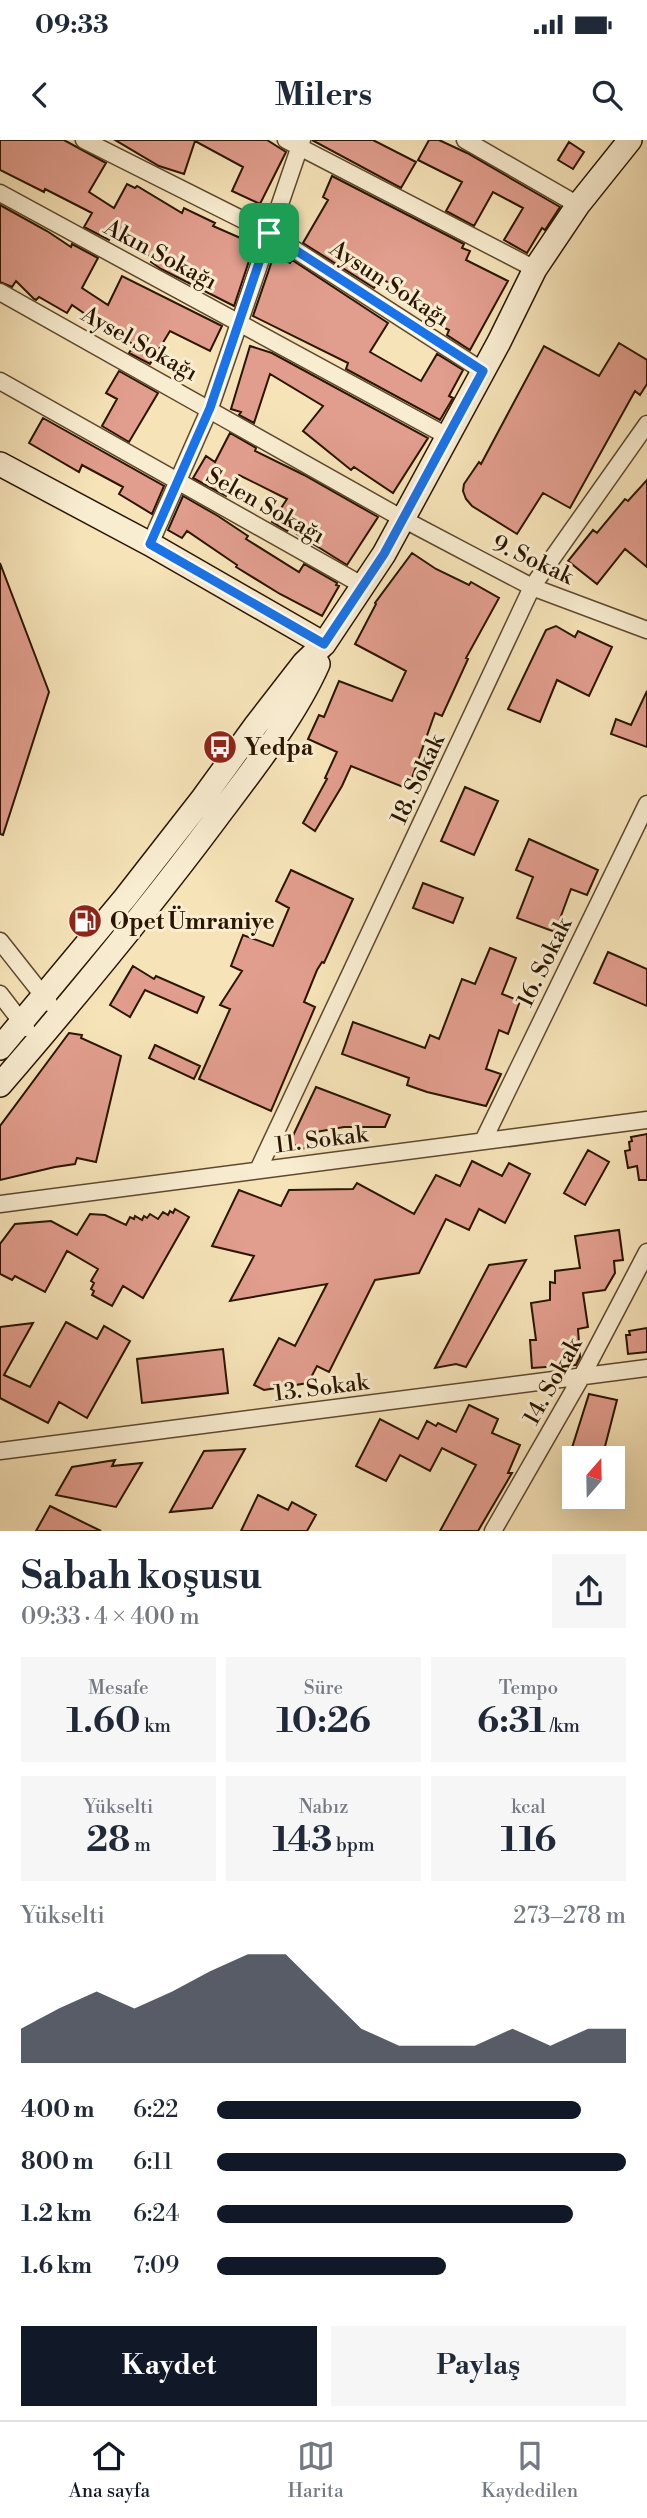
<!DOCTYPE html>
<html lang="tr">
<head>
<meta charset="utf-8">
<style>
	:root { --surface:#fff; --page:#f6f6f7; --text:#1f2937; --muted:#747a83; --line:#e0e1e3; --accent:#111827 }
	body { margin:0; font-family:"Libre Bodoni",serif; background:var(--page); color:var(--text); height:100vh; display:flex; flex-direction:column; font-size:26px; white-space:nowrap }
	* { box-sizing:border-box; margin:0 }
	p { font-size:23px; color:var(--muted) }
	.icon { flex:none; width:38px; height:38px; fill:none; stroke:currentColor; stroke-width:2; stroke-linecap:round; stroke-linejoin:round }
	.map { position:relative; height:1391px; overflow:hidden }
	.details { display:flex; flex-direction:column; background:var(--surface); flex:1 }
	.details>* { flex:none }
	.needle { width:46px; rotate:20deg }
	.buttons { position:absolute; left:562px; top:1306px; display:grid; gap:14px }
	.buttons a { display:grid; place-items:center; width:63px; height:63px; border-radius:0px; background:var(--surface); box-shadow:0 7px 28px #0002; font-size:35px }
	.pin { position:absolute; display:grid; place-items:center; width:60px; height:60px; color:#fff; margin:-30px; border-radius:14px; box-shadow:0 4px 10px #0006 }
	.round { display:grid; place-items:center; flex:none; width:74px; height:74px; border-radius:0px; background:var(--page) }
	.head { display:flex; align-items:center; justify-content:space-between; height:119px; padding:0 21px }
	h1 { font-size:38px; font-weight:700; line-height:52px }
	.metrics { display:grid; grid-template-columns:repeat(3,1fr); gap:10px; height:119px; padding:7px 21px }
	.metrics div { display:grid; align-content:center; border-radius:0px; background:var(--page); text-align:center }
	.metrics b { font-size:35px; font-weight:700 }
	.metrics small { font-size:19px; font-weight:400 }
	.metrics p { font-size:19px }
	.chart { height:196px; padding:14px 21px }
	.chart p { display:flex; justify-content:space-between }
	.chart svg { width:100%; height:126px; margin-top:7px; fill:var(--accent); opacity:.7 }
	.action { display:flex; gap:14px; margin-top:auto; padding:14px 21px }
	.action a { flex:1; height:80px; border-radius:0px; background:var(--accent); color:#fff; font-size:28px; font-weight:700; line-height:80px; text-align:center }
	.action a+a { background:var(--page); color:var(--text) }
	ul { padding:0 21px; list-style:none; font-size:23px }
	li { display:grid; grid-template-columns:112px 84px 1fr; align-items:center; height:52px }
	li i { height:18px; border-radius:9px; background:var(--accent) }
	.status { display:flex; justify-content:space-between; align-items:center; height:49px; padding:0 35px; background:var(--surface); direction:ltr }
	.status svg { height:19px; fill:currentColor }
	header { display:flex; justify-content:space-between; align-items:center; height:91px; padding:0 21px; background:var(--surface); font-size:32px; font-weight:700 }
	.tab-bar { display:flex; justify-content:space-around; align-items:center; height:98px; border-top:2px solid var(--line); background:var(--surface); font-size:19px; color:var(--muted) }
	.tab-bar a { display:grid; justify-items:center; gap:4px }
	.tab-bar .current { color:var(--accent) }
	.map>svg:first-child { display:block }
	.building { fill:#e19d8d; stroke:#2a1500; stroke-width:2 }
	.lines { fill:none; stroke-linecap:round; stroke-linejoin:round }
	.street-casing { stroke:#5d482e; stroke-width:19 }
	.secondary-casing { stroke:#2a1500; stroke-width:26 }
	.street { stroke:#f9edd1; stroke-width:16 }
	.secondary { stroke:#f9edd1; stroke-width:23 }
	.route-casing { stroke:#fff; stroke-width:14 }
	.route { stroke:#1a73e8; stroke-width:9 }
	.labels { text-anchor:middle; stroke-width:6; stroke-linejoin:round; paint-order:stroke }
	.street-label { font-size:23px; fill:#2a1500; stroke:#f9edd1 }
	.poi-label { font-size:23px; font-weight:bold; fill:#2a1500; stroke:#f9edd1; text-anchor:start }
</style>
</head>
<body>
<div class="status"><b>09:33</b><svg viewBox="0 0 49 12"><path d="M0 12V9h3v3zM5 12V6h3v6zM10 12V3h3v9zM15 12V0h3v12zM26 1h20v11H26zM47 4h2v5h-2z"/></svg></div>
<header><svg class="icon" aria-label="back" viewBox="0 0 24 24"><path d="M15 5l-7 7 7 7"/></svg>Milers<svg class="icon" aria-label="search" viewBox="0 0 24 24"><circle cx="10" cy="10" r="6"/><path d="M15 15l6 6"/></svg></header>
<div class="map">
<svg width="647" height="1391" viewBox="0 0 647 1391">
	<rect width="100%" height="100%" fill="#f6e3b8"/>
	<filter id="stains"><feTurbulence type="fractalNoise" baseFrequency=".00286" numOctaves="4"/><feColorMatrix values="0 0 0 0 .2 0 0 0 0 .09 0 0 0 0 .02 0 0 0 .5 -.17"/></filter>
	<radialGradient id="worn" r=".72"><stop offset=".6" stop-color="#630" stop-opacity="0"/><stop offset="1" stop-color="#630" stop-opacity=".3"/></radialGradient>
	<path class="building" d="M0,0H64L106,23L89,52L114,68L127,44L135,48L137,46L182,73L184,68L215,83L213,86L252,103L254,106L234,166L161,129L151,122L153,118L118,97L116,101L110,98L109,100L84,87L92,73L45,49L44,52L0,30Z
		M115,0H267L286,12L260,64L232,51L243,27L195,1L184,34L159,26Z
		M312,0H373L416,22L401,48Z
		M429,0H439L467,13L560,67L545,90L542,88L527,113L504,100L523,68L493,52L474,86L446,71L462,42L418,20Z
		M569,2L584,12L573,29L558,20Z
		M332,36L464,104L462,108L470,111L466,120L508,141L470,210L447,195L449,190L432,182L436,173L381,138L374,148L303,103L328,60L323,57Z
		M0,65L47,91L71,107L72,104L98,118L82,148L108,165L122,136L222,186L210,211L170,191L150,224L129,213L134,205L128,201L130,199L101,185L72,165L67,173L39,157L36,160L34,159L16,141L12,147L0,142Z
		M274,115L290,123L292,120L388,183L370,212L421,241L437,214L463,230L449,256L453,258L440,280L346,229L348,223L253,176Z
		M619,203L647,220V244L640,255L635,251L570,368L543,353L517,394L472,366L466,359L463,351L464,344L479,322L481,324L544,206L599,236Z
		M250,206L272,213L428,298L393,353L354,327L351,330L303,291L323,266L270,234L254,283L239,275L241,272L231,269Z
		M119,231L158,253L129,302L102,286L117,259L106,253Z
		M43,278L164,346L152,374L119,354L123,347L82,325L79,332L29,303Z
		M230,293L256,308L255,311L304,335L378,377L347,425L289,389L287,391L272,382L287,359L239,335L226,356L193,338L206,316L215,322Z
		M647,340V427L625,409L597,444L568,421L593,390L597,393L625,359L628,361Z
		M183,356L218,376L248,396L246,399L299,432L304,424L337,443L336,445L339,446L322,476L280,454L236,427L237,425L187,391L182,398L168,390Z
		M412,413L436,429L469,445L471,442L499,458L466,518L468,519L442,576L435,573L408,649L351,626L342,646L315,691L303,683L327,639L325,638L337,612L308,599L319,575L324,577L339,541L392,561L406,531L355,504L376,464L375,463Z
		M0,423L49,552L3,695L0,694Z
		M556,486L575,497L578,491L612,507L589,556L557,540L540,582L508,569L546,490Z
		M647,551V607L611,594L616,579L631,585Z
		M465,647L498,661L474,715L441,701Z
		M529,699L598,730L587,755L571,749L555,792L517,778L533,737L516,730Z
		M291,730L353,759L324,823L322,822L317,830L304,862L315,867L271,971L199,939L230,869L220,865L242,831L231,826L243,795L273,806L289,768L276,761Z
		M423,743L463,758L453,783L413,768Z
		M490,808L516,818L502,854L520,861L508,894L499,890L486,929L501,934L486,966L427,952L407,945L409,938L342,914L353,882L425,908L430,895L439,899L462,839L475,844Z
		M608,812L647,829V866L594,843Z
		M133,826L154,839L156,836L204,857L197,873L145,850L130,877L110,865Z
		M69,893L82,895L81,898L121,916L96,1022L77,1018L75,1024L55,1027L0,1040V986Z
		M155,905L200,926L194,939L149,918Z
		M316,947L390,975L385,987H344L310,993L311,1007L301,1009L290,1002Z
		M647,994V1040H639L637,1026L628,1028L625,1011L630,1010L629,1002L632,1001L631,997Z
		M588,1010L609,1022L585,1065L564,1053Z
		M472,1021L502,1036L509,1023L530,1034L505,1083L479,1069L469,1090L446,1079L419,1133L375,1140L329,1232L317,1226L308,1243L264,1250L254,1245L279,1198L295,1206L327,1144L230,1161L254,1116L212,1106L239,1050L281,1066L289,1050L353,1049L357,1043L414,1074L436,1035L460,1046Z
		M175,1069L189,1077L143,1158L123,1146L112,1166L92,1155L94,1151L91,1149L94,1143L91,1141L98,1129L67,1111L45,1152L15,1136L12,1140L0,1134V1104L15,1084L51,1081L77,1095L90,1074L105,1075L126,1085L130,1077L134,1079L135,1076L142,1080L144,1076L147,1078L150,1074L158,1079L163,1072L168,1075L170,1071L173,1073Z
		M619,1090L623,1120L614,1121L615,1133L605,1150L583,1153L588,1187L578,1189L580,1217L576,1225L532,1228L530,1200H536L531,1163L550,1160V1142L555,1143V1131L580,1128L575,1096Z
		M526,1120L466,1227L456,1224L435,1228L489,1125Z
		M66,1182L97,1199L104,1186L130,1201L87,1278L59,1262L48,1283L0,1258V1187L33,1183L4,1235L30,1247Z
		M647,1188V1212L628,1214L626,1195H630L629,1191Z
		M223,1209L228,1253L142,1263L137,1219Z
		M589,1254L617,1260L602,1318L571,1311Z
		M469,1265L498,1279L492,1293L520,1305L508,1333H512L478,1391H440L476,1325L442,1308L430,1331L400,1315L386,1341L356,1326L380,1279L418,1299L427,1281L436,1286L438,1283L456,1292Z
		M245,1309L212,1368L170,1372L204,1311Z
		M115,1320L112,1326L142,1323L116,1367L56,1355L72,1327Z
		M258,1355L288,1370L292,1362L316,1375L307,1391H241Z
		M50,1366L101,1391H36Z"/>
	<g class="lines">
		<g class="street-casing">
			<path id="street" d="M84,0L269,93L483,231
				M286,0L535,129
				M465,0L578,65
				M0,53L447,296
				M0,152L403,379L532,447L647,490
				M0,241L362,445
				M150,404L210,268L302,0
				M0,801L49,863
				M0,854L26,888
				M483,1001L647,664
				M258,1030L532,447L647,284
				M0,1064L647,980
				M0,1311L647,1228
				M493,1391L582,1236L647,1112"/>
		</g>
		<g class="secondary-casing">
			<path id="secondary" d="M0,324L150,404L324,504
				M0,908L125,758L203,658L256,585L304,523L324,504L384,414L499,202L535,129L578,65L630,0
				M0,945C75,858 147,771 215,680C251,632 294,578 318,524"/>
		</g>
		<use href="#street" class="street"/>
		<use href="#secondary" class="secondary"/>
	</g>
	<g class="lines">
		<g class="route-casing">
			<path id="route" d="M269,93L483,231L384,414L324,504L150,404L210,268Z"/>
		</g>
		<use href="#route" class="route"/>
	</g>
	<defs>
		<g id="bus-disc" transform="scale(1.75)"><circle r="9.5" fill="#8f2418" stroke="#f9edd1"/><path d="M-5-6H5V4H4V6H2V4H-2V6H-4V4H-5ZM-3.5-4V0h7V-4ZM-3.5 1.2v1.5H-2V1.2ZM2 1.2v1.5H3.5V1.2Z" fill="#fff"/></g>
		<g id="fuel-disc" transform="scale(1.75)"><circle r="9.5" fill="#8f2418" stroke="#f9edd1"/><path d="M-5.5-6h7V0h2V4h1.3V-2.5L3-4.5l.8-.8L6-3V5H2.5V1h-1V6h-7ZM-4.2-4.7v3.2H.2V-4.7Z" fill="#fff"/></g>
	</defs>
	<g fill-rule="evenodd">
		<use href="#bus-disc" x="220" y="607"/>
		<use href="#fuel-disc" x="85" y="781"/>
	</g>
	<g class="labels">
		<g class="street-label">
			<text transform="translate(161 114) rotate(28)" y="8">Akın Sokağı</text>
			<text transform="translate(390 143) rotate(33)" y="8">Aysun Sokağı</text>
			<text transform="translate(140 203) rotate(29)" y="8">Aysel Sokağı</text>
			<text transform="translate(266 365) rotate(29)" y="8">Selen Sokağı</text>
			<text transform="translate(533 419) rotate(25)" y="8">9. Sokak</text>
			<text transform="translate(417 639) rotate(-65)" y="8">18. Sokak</text>
			<text transform="translate(544 822) rotate(-64)" y="8">16. Sokak</text>
			<text transform="translate(321 999) rotate(-7)" y="8">11. Sokak</text>
			<text transform="translate(552 1241) rotate(-61)" y="8">14. Sokak</text>
			<text transform="translate(321 1247) rotate(-7)" y="8">13. Sokak</text>
		</g>
		<g class="poi-label">
			<text x="244" y="615">Yedpa</text>
			<text x="110" y="789">Opet Ümraniye</text>
		</g>
	</g>
	<rect width="100%" height="100%" filter="url(#stains)"/>
	<rect width="100%" height="100%" fill="url(#worn)"/>
</svg>
<div class="buttons">
<a><svg class="needle" viewBox="-14 -14 28 28"><path d="M0-13l5 13h-10z" fill="#e53935"/><path d="M0 13l5-13h-10z" fill="#747a83"/></svg></a>
</div>
<div class="pin" style="left:269px;top:93px;background:#1e9e55"><svg class="icon" aria-label="arrive" viewBox="0 0 24 24"><path d="M6 21V4h12l-3 4 3 4H6"/></svg></div>
</div>
<section class="details">
<div class="head"><div><h1>Sabah koşusu</h1><p>09:33 · 4 × 400 m</p></div><a class="round"><svg class="icon" aria-label="share" viewBox="0 0 24 24"><path d="M12 15V3M7 8l5-5 5 5M5 13v7h14v-7"/></svg></a></div>
<div class="metrics">
<div><p>Mesafe</p><b>1.60<small> km</small></b></div>
<div><p>Süre</p><b>10:26</b></div>
<div><p>Tempo</p><b>6:31<small> /km</small></b></div>
</div>
<div class="metrics">
<div><p>Yükselti</p><b>28<small> m</small></b></div>
<div><p>Nabız</p><b>143<small> bpm</small></b></div>
<div><p>kcal</p><b>116</b></div>
</div>
<div class="chart"><p><span>Yükselti</span>273–278 m</p>
<svg viewBox="0 0 160 44" preserveAspectRatio="none"><path d="M0 44V32L10 25L20 19L30 25L40 19L50 12L60 6L70 6L80 19L90 32L100 38L110 38L120 38L130 32L140 38L150 32L160 32V44z"/></svg>
</div>
<ul>
<li><b>400 m</b>6:22<i style="width:89%"></i></li>
<li><b>800 m</b>6:11<i style="width:100%"></i></li>
<li><b>1.2 km</b>6:24<i style="width:87%"></i></li>
<li><b>1.6 km</b>7:09<i style="width:56%"></i></li>
</ul>
<div class="action"><a>Kaydet</a><a>Paylaş</a></div>
</section>
<nav class="tab-bar">
<a class="current"><svg class="icon" aria-label="home" viewBox="0 0 24 24"><path d="M3 11l9-7 9 7M6 9v11h12V9"/></svg>Ana sayfa</a>
<a><svg class="icon" aria-label="map" viewBox="0 0 24 24"><path d="M3 6l6-2 6 2 6-2v14l-6 2-6-2-6 2zM9 4v14M15 6v14"/></svg>Harita</a>
<a><svg class="icon" aria-label="saved" viewBox="0 0 24 24"><path d="M7 4h10v16l-5-4-5 4z"/></svg>Kaydedilen</a>
</nav>
</body>
</html>
